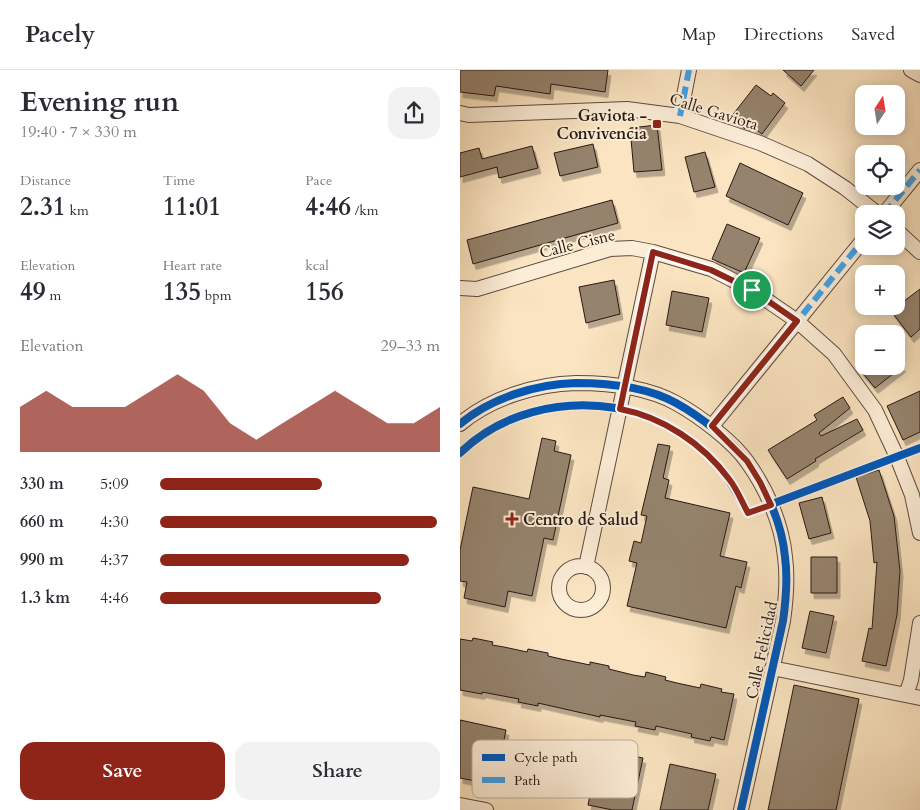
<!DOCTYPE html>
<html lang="en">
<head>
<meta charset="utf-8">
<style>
	:root { --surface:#fff; --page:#f2f2f3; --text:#2b2b33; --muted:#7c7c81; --line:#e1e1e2; --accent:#8f2418 }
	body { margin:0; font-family:Cardo,serif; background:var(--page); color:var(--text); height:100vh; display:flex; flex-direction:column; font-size:19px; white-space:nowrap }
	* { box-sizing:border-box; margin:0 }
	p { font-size:16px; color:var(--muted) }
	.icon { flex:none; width:28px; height:28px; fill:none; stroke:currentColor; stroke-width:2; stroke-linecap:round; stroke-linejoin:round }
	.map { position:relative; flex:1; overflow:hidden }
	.panel { display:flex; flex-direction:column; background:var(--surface); width:460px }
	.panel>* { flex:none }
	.needle { width:32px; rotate:12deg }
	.controls { position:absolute; left:395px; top:15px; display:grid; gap:10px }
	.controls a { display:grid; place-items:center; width:50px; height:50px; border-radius:10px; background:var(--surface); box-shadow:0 2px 12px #0003; font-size:25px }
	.pin { position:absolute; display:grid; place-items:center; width:42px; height:42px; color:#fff; margin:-21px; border:2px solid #fff; border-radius:50%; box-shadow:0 1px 5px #0007 }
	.round { display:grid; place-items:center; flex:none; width:52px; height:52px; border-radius:15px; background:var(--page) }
	.overview { display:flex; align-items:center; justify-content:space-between; height:85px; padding:0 20px }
	h1 { font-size:28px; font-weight:700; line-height:38px }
	.metrics { display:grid; grid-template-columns:repeat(3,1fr); gap:8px; height:85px; padding:5px 20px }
	.metrics div { display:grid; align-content:center }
	.metrics b { font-size:25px; font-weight:700 }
	.metrics small { font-size:14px; font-weight:400 }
	.metrics p { font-size:14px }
	.chart { height:140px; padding:10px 20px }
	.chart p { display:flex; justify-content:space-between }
	.chart svg { width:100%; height:90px; margin-top:5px; fill:var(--accent); opacity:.7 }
	.action { display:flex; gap:10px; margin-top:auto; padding:10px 20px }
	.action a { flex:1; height:58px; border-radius:15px; background:var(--accent); color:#fff; font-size:20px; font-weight:700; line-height:58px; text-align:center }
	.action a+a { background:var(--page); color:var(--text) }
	ul { padding:0 20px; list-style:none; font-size:16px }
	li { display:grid; grid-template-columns:80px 60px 1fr; align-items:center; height:38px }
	li i { height:12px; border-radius:6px; background:var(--accent) }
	header { display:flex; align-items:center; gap:30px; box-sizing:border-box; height:70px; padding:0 25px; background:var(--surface); border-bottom:1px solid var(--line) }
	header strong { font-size:24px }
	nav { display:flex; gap:28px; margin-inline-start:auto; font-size:18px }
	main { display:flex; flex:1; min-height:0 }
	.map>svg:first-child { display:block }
	.building { fill:#95836d; stroke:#271912; filter:url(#shadow) }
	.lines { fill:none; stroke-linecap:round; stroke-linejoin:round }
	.street-casing { stroke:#5c4c3e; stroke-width:16 }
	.street { stroke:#fcedd7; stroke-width:14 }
	.quiet { stroke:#3ea2ea; stroke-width:6; stroke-dasharray:12 6; stroke-linecap:butt }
	.cycleway-casing { stroke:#fcedd7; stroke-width:11 }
	.cycleway { stroke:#0057b8; stroke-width:8 }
	.route-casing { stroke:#fff; stroke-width:10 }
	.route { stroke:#8f2418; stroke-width:6 }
	.poi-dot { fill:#8f2418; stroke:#fcedd7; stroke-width:2 }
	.labels { text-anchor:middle; stroke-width:4; stroke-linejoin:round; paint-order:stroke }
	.street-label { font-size:16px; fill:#271912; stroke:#fcedd7 }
	.poi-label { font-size:16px; font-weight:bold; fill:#271912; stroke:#fcedd7; text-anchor:end }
	.key { fill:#fcedd7; stroke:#bcad9c; stroke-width:1 }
	.key-label { font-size:14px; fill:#271912 }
</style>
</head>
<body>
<header>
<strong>Pacely</strong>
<nav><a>Map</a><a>Directions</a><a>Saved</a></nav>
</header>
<main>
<section class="panel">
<div class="overview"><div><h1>Evening run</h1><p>19:40 · 7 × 330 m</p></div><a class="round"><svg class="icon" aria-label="share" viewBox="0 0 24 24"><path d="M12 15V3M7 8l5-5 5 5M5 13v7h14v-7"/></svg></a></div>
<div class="metrics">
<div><p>Distance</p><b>2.31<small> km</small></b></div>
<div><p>Time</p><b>11:01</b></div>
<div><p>Pace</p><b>4:46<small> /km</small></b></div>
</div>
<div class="metrics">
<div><p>Elevation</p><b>49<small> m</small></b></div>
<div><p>Heart rate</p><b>135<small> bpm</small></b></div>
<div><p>kcal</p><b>156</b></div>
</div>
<div class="chart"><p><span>Elevation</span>29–33 m</p>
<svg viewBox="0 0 160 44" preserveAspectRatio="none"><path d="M0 44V22L10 14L20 22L30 22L40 22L50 14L60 6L70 14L80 30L90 38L100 30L110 22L120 14L130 22L140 30L150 30L160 22V44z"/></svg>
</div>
<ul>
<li><b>330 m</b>5:09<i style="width:58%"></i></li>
<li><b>660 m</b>4:30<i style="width:99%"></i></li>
<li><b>990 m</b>4:37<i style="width:89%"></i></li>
<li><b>1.3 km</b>4:46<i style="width:79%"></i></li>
</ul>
<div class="action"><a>Save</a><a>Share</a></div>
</section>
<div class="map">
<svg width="460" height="740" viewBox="0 0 460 740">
	<defs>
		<filter id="shadow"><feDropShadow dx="3" dy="5.5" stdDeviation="0" flood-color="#0004"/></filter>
	</defs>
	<rect width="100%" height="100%" fill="#fbe4c1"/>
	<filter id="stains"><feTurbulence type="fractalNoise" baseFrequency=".004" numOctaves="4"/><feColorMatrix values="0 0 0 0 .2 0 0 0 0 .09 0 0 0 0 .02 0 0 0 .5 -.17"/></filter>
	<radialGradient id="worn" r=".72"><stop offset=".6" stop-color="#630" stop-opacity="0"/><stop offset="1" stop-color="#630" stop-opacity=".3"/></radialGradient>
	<path class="building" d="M0,0H148L145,22L91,14L90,24L36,16L34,26L0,22Z
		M323,0H354L341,16Z
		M296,15L311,26L313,23L325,33L302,64L289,54L285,59L271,47Z
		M197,55L202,100L174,102L170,58Z
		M133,74L138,97L100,106L94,83Z
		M72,76L78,98L39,108L37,97L0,107V83L19,78L22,89Z
		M245,82L255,117L234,122L225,87Z
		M280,93L343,123L328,155L266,126Z
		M152,130L158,153L13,194L7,170Z
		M267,154L300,168L284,203L252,189Z
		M154,210L160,244L126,253L119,217Z
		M460,219V259L451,267L431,241Z
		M212,221L249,228L242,262L206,255Z
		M397,296H443L415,318Z
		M460,321V362L443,370L427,336Z
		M383,327L390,338L359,363L361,366L397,349L403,360L355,389L356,391L327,409L308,380L357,350L354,345Z
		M82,368L96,371L94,381L111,385L93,470L84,468L72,526L48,521L45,537L4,528L7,512L0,511V480L13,417L69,429Z
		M198,374L210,376L203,408L209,410L205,428L270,443L260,486L287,492L281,518L276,516L266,558L167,536L177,493L169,491L174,471L181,473L187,446L181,445Z
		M419,400L434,446L440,501L437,545L426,596L402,591L409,558L412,559L417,492L414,493L410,451L396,407Z
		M362,427L371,463L349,469L339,433Z
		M351,487H377V523H351Z
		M350,541L374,546L366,583L342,578Z
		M13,568L33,572L32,575L44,577L67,582L68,579L88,583V586L101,589L130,595V592L149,596V599L173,605L185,607L186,602L206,607L205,610L217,613L240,618L241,614L262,619L261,622L274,624L264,670L251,667L250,671L231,667L232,664L196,656L195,660L175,656L176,652L140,645V647L78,633V636L58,632L59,629L22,622V624L0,620V569L12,571Z
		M334,615L399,629L376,740H308Z
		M0,650L46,660L35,715L0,708Z
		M139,679L183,688L172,740H153L128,735Z
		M210,694L256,704L248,740H200Z"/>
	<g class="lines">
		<g class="street-casing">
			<path id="street" d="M451,0L460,5
				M0,43L9,45L167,39L220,46L300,73L348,94L385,118L418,144
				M220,46L229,0
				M424,144L460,100
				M436,160L460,182
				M0,218L17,219L150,179L172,178L193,182L251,199L292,220L337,251L374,284L415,340L437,387L452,425L460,463
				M0,354C31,328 76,314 116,313C148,313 187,317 216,333C238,345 274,372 288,393C307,420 322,454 325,487C328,509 326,530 323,551L281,740
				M252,356L404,169
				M99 518a22 22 0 1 1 44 0a22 22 0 1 1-44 0Z
				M126,497L193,182
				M312,598L460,628
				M446,625L451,610L460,553
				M0,735L26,740"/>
		</g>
		<use href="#street" class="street"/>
		<path class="quiet" d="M220,46L229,0
			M424,144L460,100
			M164,317L193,182
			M252,356L404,169"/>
		<g class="cycleway-casing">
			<path id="cycleway" d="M0,354C31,328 76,314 116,313C148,313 187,317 216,333C238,345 274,372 288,393C307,420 322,454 325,487C328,509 326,530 323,551L281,740
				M0,383C41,343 100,329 156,338C164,340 174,341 182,344C206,352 231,369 249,386C267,403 276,423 288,443L460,378"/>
		</g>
		<use href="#cycleway" class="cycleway"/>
	</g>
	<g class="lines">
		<g class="route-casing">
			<path id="route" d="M193,182L251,200L292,220L337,251L252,356L287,391L300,412L311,435L288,443C282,432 277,419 269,409C243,374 203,347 160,339Z"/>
		</g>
		<use href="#route" class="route"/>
	</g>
	<g class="poi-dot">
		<rect x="192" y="49" width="10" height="10" rx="2.5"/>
		<path d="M49.5 441.5h5v5h5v5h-5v5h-5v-5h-5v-5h5z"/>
	</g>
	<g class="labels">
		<g class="street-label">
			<text transform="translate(254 41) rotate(17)" y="6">Calle Gaviota</text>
			<text transform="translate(117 173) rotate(-14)" y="6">Calle Cisne</text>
			<text transform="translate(301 580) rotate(-78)" y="6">Calle Felicidad</text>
		</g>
		<g class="poi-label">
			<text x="187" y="51">Gaviota -<tspan x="187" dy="18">Convivencia</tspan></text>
			<text x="63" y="455" text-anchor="start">Centro de Salud</text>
		</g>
	</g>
	<rect x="12" y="670" width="166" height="58" rx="8" class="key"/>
	<rect x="22" y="684" width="23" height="7" fill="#0057b8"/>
	<rect x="22" y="707" width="23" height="6" fill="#3ea2ea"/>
	<g class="key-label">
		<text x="54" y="692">Cycle path</text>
		<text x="54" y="715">Path</text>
	</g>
	<rect width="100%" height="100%" filter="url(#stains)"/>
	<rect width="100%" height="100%" fill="url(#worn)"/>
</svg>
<div class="controls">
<a><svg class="needle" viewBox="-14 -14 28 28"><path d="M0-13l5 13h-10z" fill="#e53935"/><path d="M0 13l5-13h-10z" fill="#7c7c81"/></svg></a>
<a><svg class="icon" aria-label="locate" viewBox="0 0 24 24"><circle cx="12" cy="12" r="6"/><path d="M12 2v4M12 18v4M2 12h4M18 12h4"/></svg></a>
<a><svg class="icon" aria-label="layers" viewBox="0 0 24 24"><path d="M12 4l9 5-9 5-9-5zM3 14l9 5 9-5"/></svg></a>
<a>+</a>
<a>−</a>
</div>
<div class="pin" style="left:292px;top:220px;background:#1e9e55"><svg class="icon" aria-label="arrive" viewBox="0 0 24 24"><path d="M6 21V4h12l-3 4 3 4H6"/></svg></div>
</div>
</main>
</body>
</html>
